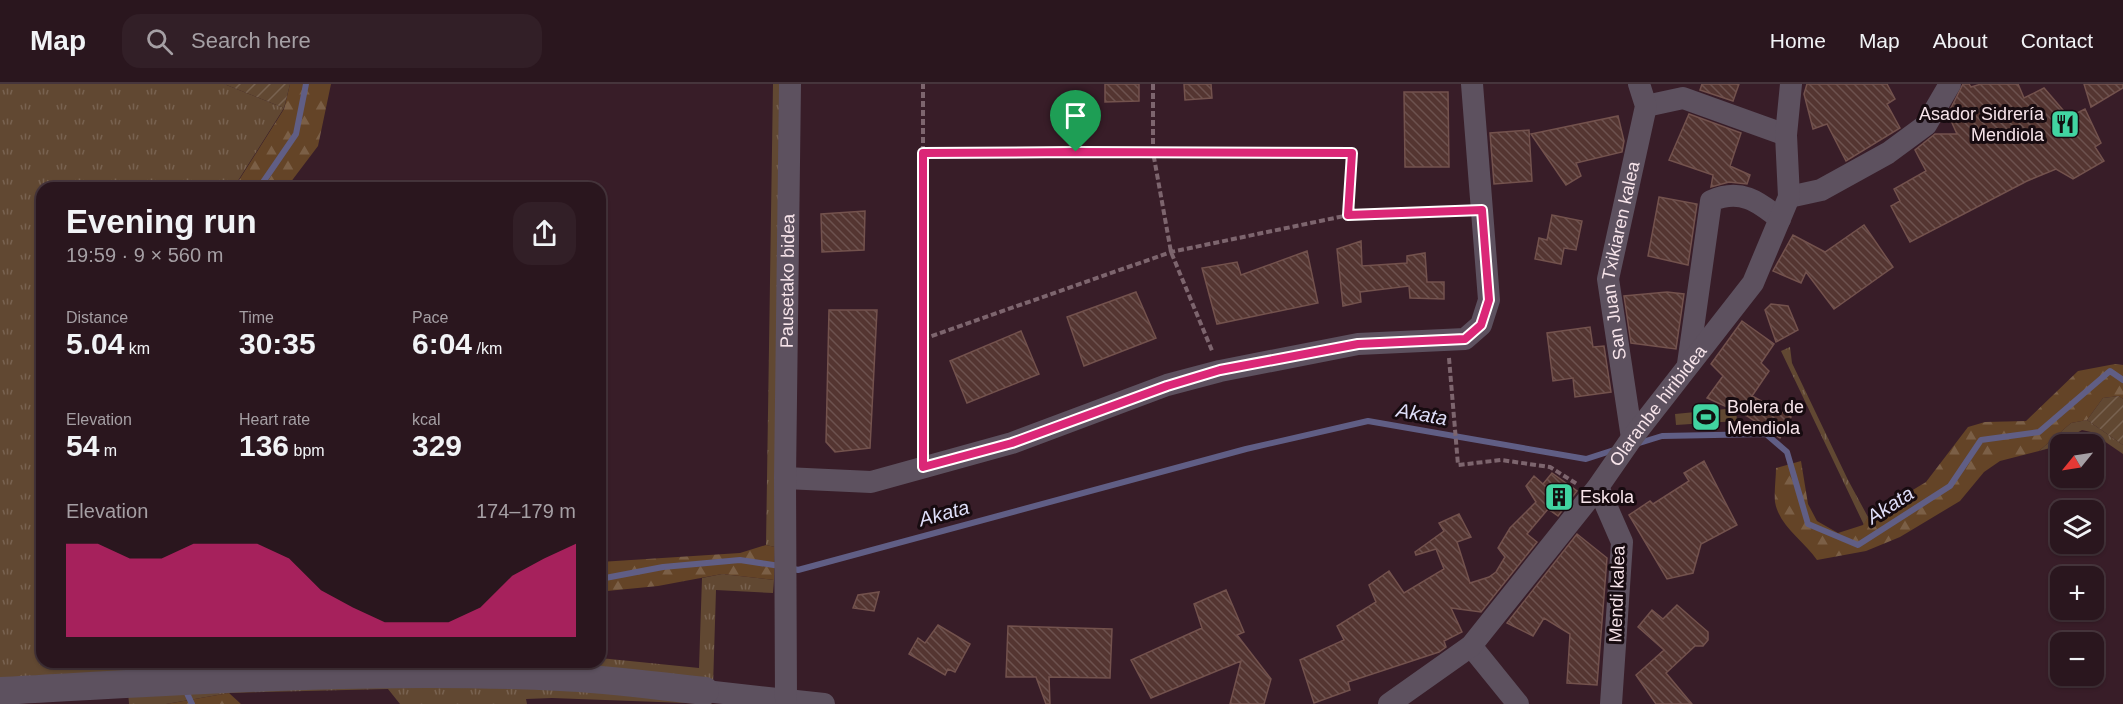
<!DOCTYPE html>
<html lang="en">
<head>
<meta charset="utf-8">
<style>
	:root { --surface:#2a161e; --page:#321f27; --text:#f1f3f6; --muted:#a59fa4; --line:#46353c; --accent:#db2777 }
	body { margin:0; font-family:Helvetica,sans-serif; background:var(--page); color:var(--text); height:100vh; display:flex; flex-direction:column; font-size:22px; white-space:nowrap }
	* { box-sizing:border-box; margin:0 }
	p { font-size:20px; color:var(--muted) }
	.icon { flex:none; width:33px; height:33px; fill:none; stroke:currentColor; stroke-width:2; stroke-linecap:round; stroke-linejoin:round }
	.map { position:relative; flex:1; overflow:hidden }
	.side { position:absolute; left:36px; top:98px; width:570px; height:486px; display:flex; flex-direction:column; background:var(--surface); border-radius:18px; box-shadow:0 2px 4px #0004,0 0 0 2px var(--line) }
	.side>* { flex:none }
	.needle { width:39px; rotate:240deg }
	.controls { position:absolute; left:2050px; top:350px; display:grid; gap:12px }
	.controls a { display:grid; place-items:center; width:54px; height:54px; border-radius:12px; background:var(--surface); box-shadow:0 2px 4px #0004,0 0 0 2px var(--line); font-size:30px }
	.pin { position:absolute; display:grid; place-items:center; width:51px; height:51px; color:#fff; margin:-62px -26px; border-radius:50% 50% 50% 0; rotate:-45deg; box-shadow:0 0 6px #0007 }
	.pin .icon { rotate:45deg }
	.round { display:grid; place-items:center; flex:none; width:63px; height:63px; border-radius:18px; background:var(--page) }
	.summary { display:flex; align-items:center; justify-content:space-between; height:102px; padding:0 30px }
	h1 { font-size:33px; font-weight:700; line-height:45px }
	.figures { display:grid; grid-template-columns:repeat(3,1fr); gap:9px; height:102px; padding:6px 30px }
	.figures div { display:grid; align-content:center }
	.figures b { font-size:30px; font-weight:700 }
	.figures small { font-size:16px; font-weight:400 }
	.figures p { font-size:16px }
	.chart { height:168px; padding:12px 30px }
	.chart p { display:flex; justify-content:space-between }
	.chart svg { width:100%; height:108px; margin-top:6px; fill:var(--accent); opacity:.7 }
	header { display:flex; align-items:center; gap:36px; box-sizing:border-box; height:84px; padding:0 30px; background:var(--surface); border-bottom:2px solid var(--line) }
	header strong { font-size:28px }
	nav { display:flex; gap:33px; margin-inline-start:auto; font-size:21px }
	.search { width:420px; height:54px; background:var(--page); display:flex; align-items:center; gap:15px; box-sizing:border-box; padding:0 21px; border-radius:18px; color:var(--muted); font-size:22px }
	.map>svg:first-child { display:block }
	.grass { fill:url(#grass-tufts) }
	.forest { fill:url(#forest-firs) }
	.garden { fill:url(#garden-furrows) }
	.pitch { fill:#614832 }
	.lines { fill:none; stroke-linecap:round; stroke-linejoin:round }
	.stream { stroke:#605e85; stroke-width:6 }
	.building { fill:url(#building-back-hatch); stroke:#73524d; stroke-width:1.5 }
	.path { stroke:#7d656e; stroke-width:4; stroke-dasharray:6 3; stroke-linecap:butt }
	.minor { stroke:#5d515f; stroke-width:22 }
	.tertiary { stroke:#5d515f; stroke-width:28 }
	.route-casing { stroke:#fff; stroke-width:12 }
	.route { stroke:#db2777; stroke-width:8 }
	.labels { text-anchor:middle; stroke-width:6; stroke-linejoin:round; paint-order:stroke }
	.poi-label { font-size:18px; fill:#f7e4ea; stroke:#170b10; text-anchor:start }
	.street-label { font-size:18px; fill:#f7e4ea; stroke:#170b10 }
	.water-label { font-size:20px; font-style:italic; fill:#dedef9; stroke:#170b10 }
</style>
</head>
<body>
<header>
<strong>Map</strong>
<div class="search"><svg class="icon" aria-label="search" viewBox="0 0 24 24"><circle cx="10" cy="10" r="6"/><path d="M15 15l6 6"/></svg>Search here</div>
<nav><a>Home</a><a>Map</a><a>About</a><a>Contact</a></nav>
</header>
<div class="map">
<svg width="2123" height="620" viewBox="0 0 2123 620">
	<defs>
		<pattern id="grass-tufts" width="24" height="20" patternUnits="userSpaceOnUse" patternTransform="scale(1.5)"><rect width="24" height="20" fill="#614832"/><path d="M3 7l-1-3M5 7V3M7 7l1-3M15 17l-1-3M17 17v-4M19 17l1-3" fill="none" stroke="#786250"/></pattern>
		<pattern id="forest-firs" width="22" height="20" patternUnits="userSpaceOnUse" patternTransform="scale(1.5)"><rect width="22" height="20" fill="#644427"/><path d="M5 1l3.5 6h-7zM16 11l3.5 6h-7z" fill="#7b5f46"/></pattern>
		<pattern id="garden-furrows" width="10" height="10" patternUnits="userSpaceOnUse" patternTransform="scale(1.5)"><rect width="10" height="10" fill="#614832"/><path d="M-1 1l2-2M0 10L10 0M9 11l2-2" fill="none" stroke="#786250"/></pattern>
		<pattern id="building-back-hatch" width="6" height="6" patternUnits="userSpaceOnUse" patternTransform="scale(1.5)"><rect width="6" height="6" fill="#543531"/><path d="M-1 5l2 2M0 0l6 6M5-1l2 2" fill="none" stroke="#6d524f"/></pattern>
	</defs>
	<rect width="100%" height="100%" fill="#381d28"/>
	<path class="grass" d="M0,0H224L284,24L234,103L42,104V578H198L201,582L275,578H368L0,597Z
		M773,0H781L775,463L766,461Z
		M1790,263L1792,279L1848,396L1868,433L1864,441L1781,267Z
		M2087,336L2123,361V370L2091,348L2082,346L2050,364L2039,367L2071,339Z
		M722,490L774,496L773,509L716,506L713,602L468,578H600V574L699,584L702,494Z
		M401,595L705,615L712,620L552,614L526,615L527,620H400L388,605L229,609L166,620H129L128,608Z"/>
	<path class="forest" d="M290,0H331L318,62L287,103L234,104L284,25Z
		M2115,280L2123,281V315L2119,312L2103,314L2087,336L2071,339L2039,367L2000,377L1984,388L1960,417L1900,453L1866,467L1817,476C1804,457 1779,442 1775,418C1774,407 1776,394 1776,384L1801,377L1808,420L1817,437L1838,449L1863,441L1868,433L1926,398L1968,343L1985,338L2026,337L2078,287Z
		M766,461L775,463L774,496L722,490L658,502L607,507L600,504V478L740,469Z
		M229,609L241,620H166L172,619Z"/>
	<path class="garden" d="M224,0H290L284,24Z
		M2119,312L2123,315V361L2087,336L2103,314Z"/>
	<path class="pitch" d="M1736,324L1737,337L1676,341L1675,330Z"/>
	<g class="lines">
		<path class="stream" d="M259,104L296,50L306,0
			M1636,360L1662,352L1766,350L1787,368L1808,440L1858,461L1950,402L1981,356L2039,348L2110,287L2123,296
			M790,484L798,486L1246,365L1368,337L1586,375L1614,366
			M600,495L663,483L740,476L780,482
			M172,578L178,591
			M185,605L192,620"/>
	</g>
	<path class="building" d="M1105,0H1139V17L1105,18Z
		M1184,0H1211L1212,14L1185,16Z
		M1702,0H1739L1733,17L1700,6Z
		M1807,0H1887L1895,15L1887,20L1900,44L1846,77L1827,40L1813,45L1804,10Z
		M1963,0H1969L1971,3L1981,0H2018L2024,14L2044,4L2069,33L2085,25L2101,59L2095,63L2104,77L2073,95L2056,85L2027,97L1910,158L1891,122L1900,117L1894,105L1926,87L1915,66L1935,50H1957L1948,30Z
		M2084,0H2123V4L2091,23Z
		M1404,8H1448L1449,83H1405Z
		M1689,30L1741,49L1730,82L1750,91L1747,100L1729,98L1711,103L1713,91L1669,76Z
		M1618,32L1624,57L1622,68L1576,79L1581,92L1566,101L1531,50Z
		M1529,46L1532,97L1494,100L1490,49Z
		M1659,113L1697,120L1688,181L1648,172Z
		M865,127L864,166L822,168L821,130Z
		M1552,131L1582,137L1576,166L1564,164L1561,180L1535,175L1539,154L1547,156Z
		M1864,141L1893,183L1834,225L1806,188L1801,199L1773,187L1793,151L1825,168Z
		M1361,157L1362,182L1407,179V172L1425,169L1427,198H1444V215L1410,214L1409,202L1360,208L1361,218L1343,222L1337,165Z
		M1307,167L1318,219L1217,240L1202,184L1237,178L1241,191Z
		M1136,208L1156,254L1084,282L1067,233Z
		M1667,208L1684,210L1676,265L1631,259L1624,212Z
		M1771,220L1788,222L1798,246L1776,258L1765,226Z
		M829,226H877L870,364L835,368L826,358Z
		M1742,237L1774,260L1761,279L1769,287L1752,312L1791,333L1780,354L1747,332L1707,314L1723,292L1711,280Z
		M1590,243L1593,263L1604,262L1611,308L1575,313L1573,294L1553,297L1547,249Z
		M1021,247L1039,290L967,319L950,277Z
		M1704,377L1737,441L1701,460L1693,489L1667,495L1629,431L1650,417L1653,420L1689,397L1684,389Z
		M1552,389L1577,407L1558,432L1548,425L1527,450L1537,458L1481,528L1451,524L1462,548L1444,557L1446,563L1439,568L1348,598L1350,606L1314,619L1300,576L1344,556L1337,542L1376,518L1369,501L1389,487L1404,509L1444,485L1436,465L1416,471L1415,468L1444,447L1439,439L1459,430L1471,453L1457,458L1470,499L1489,493L1496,488L1505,473L1498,464L1510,444L1536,418L1526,402L1534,392L1543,400Z
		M1577,450L1607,474L1597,601L1567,599L1570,550L1544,534L1533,552L1507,539Z
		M1226,506L1244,548L1237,551L1271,595L1264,620H1230L1241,577L1151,614L1131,576L1202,544L1194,520Z
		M879,508L874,527L853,524L858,511Z
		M1677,521L1708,548V556L1703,562H1695L1666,589L1692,620H1656L1636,591L1664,566L1638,543L1652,526L1663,535Z
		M938,541L970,560L955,588L948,585L945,591L909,570L918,554L925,559Z
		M1008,542L1112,545L1110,594L1049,593L1050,620H1046L1036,593H1006Z"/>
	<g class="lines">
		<path class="path" d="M1153,0V68L1171,168L1213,269
			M923,69H1352L1349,131
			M923,255L1171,168L1349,131L1463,127
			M1449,274L1458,381L1501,376L1550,383L1577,400
			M923,365V0"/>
		<g class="minor">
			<path d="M1646,22L1683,14L1786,51"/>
			<path d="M1789,113L1821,106L1888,69L1926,41L1950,0"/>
			<path d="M1688,280L1711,117C1740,104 1758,117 1780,135"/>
			<path id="s1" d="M1632,354L1608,195L1646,22L1639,0"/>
			<path d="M785,394L871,398L1012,359L1167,301L1220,287L1358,260L1465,255L1481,241L1489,216L1472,0"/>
			<path d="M1598,403L1622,458L1611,620"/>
			<path d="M1471,562L1518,620"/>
			<path d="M705,607L824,620"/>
			<path id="s2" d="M786,615L785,394L790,0"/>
			<path id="s3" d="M1389,620L1471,562L1598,403L1632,354L1753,199L1789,113L1786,51L1791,0"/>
		</g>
		<path class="tertiary" d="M0,607C186,597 373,584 560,593C608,595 657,602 705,607"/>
	</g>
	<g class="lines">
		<g class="route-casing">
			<path id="route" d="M1076,68L1352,69L1348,131L1482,126L1489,216L1481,241L1465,255L1358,260L1220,286L1167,302L1012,359L923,383V69Z"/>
		</g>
		<use href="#route" class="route"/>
	</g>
	<defs>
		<g id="restaurant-square" transform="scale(1.5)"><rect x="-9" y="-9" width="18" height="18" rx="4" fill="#41d4a1" stroke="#170b10"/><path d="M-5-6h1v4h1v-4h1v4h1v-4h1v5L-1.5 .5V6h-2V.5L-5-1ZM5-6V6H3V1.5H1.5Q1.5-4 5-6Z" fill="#111"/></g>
		<g id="stadium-square" transform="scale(1.5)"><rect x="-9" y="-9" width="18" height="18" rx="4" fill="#41d4a1" stroke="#170b10"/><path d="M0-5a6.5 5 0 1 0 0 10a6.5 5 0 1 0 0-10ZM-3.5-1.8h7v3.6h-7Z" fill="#111"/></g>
		<g id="building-square" transform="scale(1.5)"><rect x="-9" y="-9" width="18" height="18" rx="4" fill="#41d4a1" stroke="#170b10"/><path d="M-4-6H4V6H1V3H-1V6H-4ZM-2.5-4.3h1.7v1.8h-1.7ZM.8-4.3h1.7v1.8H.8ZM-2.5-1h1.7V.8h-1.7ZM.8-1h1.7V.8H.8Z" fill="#111"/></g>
	</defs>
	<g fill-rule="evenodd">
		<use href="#restaurant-square" x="2065" y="40"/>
		<use href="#stadium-square" x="1706" y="333"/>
		<use href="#building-square" x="1559" y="413"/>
	</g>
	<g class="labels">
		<g class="poi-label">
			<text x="2044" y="36" text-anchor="end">Asador Sidrería<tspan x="2044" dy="21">Mendiola</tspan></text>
			<text x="1727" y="329">Bolera de<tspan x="1727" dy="21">Mendiola</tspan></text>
			<text x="1580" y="419">Eskola</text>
		</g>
		<g class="street-label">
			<text dy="6" stroke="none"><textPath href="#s1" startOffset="180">San Juan Txikiaren kalea</textPath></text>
			<text dy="6" stroke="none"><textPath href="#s2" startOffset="418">Pausetako bidea</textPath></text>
			<text dy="6" stroke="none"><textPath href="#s3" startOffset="405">Olaranbe hiribidea</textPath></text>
			<text transform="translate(1617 510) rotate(-88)" y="6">Mendi kalea</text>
		</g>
		<g class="water-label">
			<text transform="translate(1422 330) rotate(10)" y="7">Akata</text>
			<text transform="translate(1890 421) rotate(-33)" y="7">Akata</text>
			<text transform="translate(944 429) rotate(-15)" y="7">Akata</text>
		</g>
	</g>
</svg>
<div class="controls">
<a><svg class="needle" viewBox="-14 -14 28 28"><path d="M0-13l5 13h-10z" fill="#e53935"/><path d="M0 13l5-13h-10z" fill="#a59fa4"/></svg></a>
<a><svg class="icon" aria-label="layers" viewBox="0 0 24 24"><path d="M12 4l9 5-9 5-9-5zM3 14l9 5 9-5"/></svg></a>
<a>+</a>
<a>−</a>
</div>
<div class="pin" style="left:1076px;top:68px;background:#1e9e55"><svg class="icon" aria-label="arrive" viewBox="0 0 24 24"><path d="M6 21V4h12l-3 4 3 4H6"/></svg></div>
<section class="side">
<div class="summary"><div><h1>Evening run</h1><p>19:59 · 9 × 560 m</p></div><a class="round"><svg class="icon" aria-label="share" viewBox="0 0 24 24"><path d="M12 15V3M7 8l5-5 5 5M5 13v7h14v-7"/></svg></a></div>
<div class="figures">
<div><p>Distance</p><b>5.04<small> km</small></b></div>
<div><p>Time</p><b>30:35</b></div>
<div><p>Pace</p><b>6:04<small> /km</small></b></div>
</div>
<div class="figures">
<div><p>Elevation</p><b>54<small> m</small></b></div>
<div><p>Heart rate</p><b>136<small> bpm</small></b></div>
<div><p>kcal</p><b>329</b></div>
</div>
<div class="chart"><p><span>Elevation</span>174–179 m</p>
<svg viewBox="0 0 160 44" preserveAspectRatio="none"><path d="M0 44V6L10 6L20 12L30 12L40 6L50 6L60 6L70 12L80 25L90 32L100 38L110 38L120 38L130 32L140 19L150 12L160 6V44z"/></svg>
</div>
</section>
</div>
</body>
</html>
